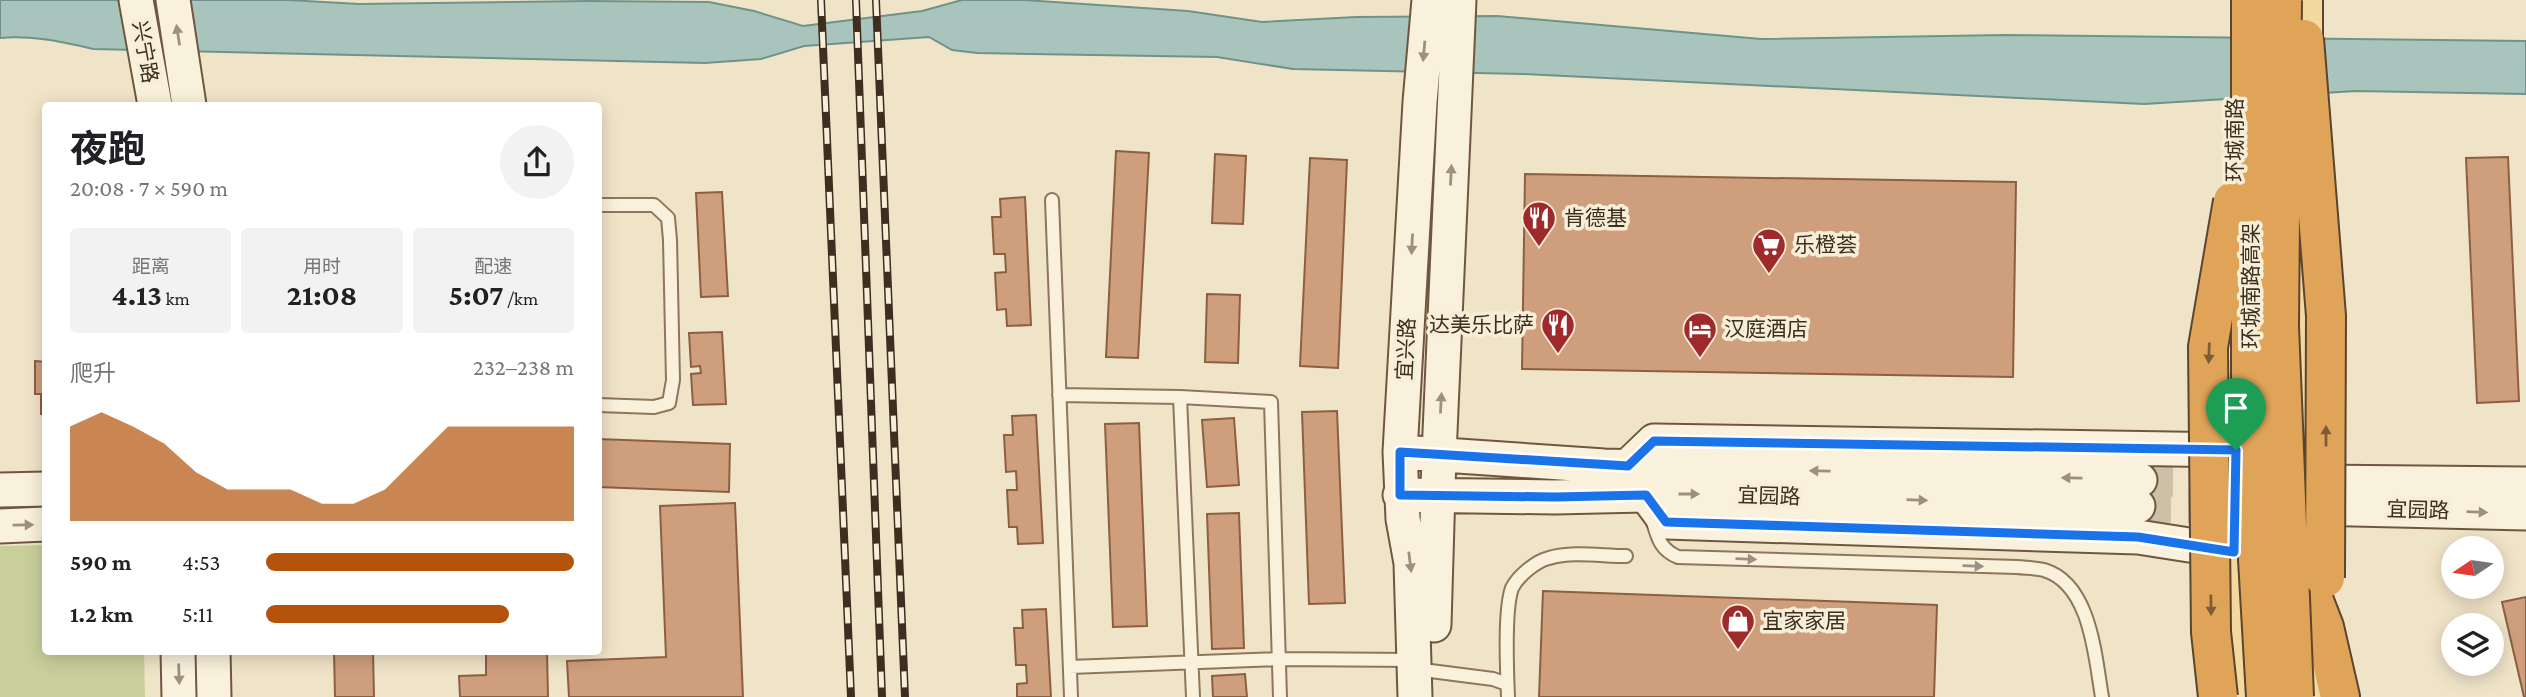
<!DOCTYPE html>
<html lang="zh">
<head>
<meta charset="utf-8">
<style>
	:root { --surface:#fff; --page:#f2f2f2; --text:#202124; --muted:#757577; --accent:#b45309 }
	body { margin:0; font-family:"Crimson Pro","Noto Sans SC",serif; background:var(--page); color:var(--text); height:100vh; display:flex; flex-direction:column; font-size:26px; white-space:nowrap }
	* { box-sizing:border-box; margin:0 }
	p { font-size:23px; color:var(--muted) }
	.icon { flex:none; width:38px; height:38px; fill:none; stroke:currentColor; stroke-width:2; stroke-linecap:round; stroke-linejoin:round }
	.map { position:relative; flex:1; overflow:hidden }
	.side { position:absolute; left:42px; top:102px; width:560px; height:553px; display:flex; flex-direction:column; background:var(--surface); border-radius:7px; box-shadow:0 4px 18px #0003 }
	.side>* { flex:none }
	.needle { width:46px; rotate:257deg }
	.buttons { position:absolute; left:2441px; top:536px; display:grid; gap:14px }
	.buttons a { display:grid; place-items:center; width:63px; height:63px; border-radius:50%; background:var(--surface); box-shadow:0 4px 18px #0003; font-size:35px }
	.pin { position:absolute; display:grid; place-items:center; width:60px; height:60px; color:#fff; margin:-72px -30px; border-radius:50% 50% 50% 0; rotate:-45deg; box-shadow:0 0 7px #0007 }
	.pin .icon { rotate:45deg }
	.round { display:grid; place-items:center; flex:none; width:74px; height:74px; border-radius:37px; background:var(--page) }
	.headline { display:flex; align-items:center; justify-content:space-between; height:119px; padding:0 28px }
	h1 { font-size:38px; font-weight:700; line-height:52px }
	.metrics { display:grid; grid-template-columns:repeat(3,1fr); gap:10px; height:119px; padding:7px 28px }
	.metrics div { display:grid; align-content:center; border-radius:7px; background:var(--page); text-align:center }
	.metrics b { font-size:30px; font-weight:700 }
	.metrics small { font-size:19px; font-weight:400 }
	.metrics p { font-size:19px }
	.chart { height:196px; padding:14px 28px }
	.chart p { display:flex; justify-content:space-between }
	.chart svg { width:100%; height:126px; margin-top:7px; fill:var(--accent); opacity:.7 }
	ul { padding:0 28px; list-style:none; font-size:23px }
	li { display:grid; grid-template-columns:112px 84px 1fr; align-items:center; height:52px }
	li i { height:18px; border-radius:9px; background:var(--accent) }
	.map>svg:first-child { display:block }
	.green { fill:#c9cf9b }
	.water { fill:#a9c4bc; stroke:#6f938a; stroke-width:2 }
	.building { fill:#cf9f7d; stroke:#8d5f41; stroke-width:2 }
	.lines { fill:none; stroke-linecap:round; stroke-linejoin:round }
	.secondary-tunnel { stroke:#ccc0a6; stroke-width:33; stroke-dasharray:33 17; stroke-linecap:butt }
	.lane-casing { stroke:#8d765c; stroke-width:16 }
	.secondary-casing { stroke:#6f573f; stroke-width:37 }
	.primary-casing { stroke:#5b4430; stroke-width:42 }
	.highway-casing { stroke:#5b4430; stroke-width:42 }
	.lane { stroke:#faf1dc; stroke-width:12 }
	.secondary { stroke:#faf1dc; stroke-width:33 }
	.primary { stroke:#f3d9a0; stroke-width:38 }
	.highway { stroke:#e0a458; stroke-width:38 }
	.rail-casing { stroke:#3d2e20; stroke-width:8 }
	.rail { stroke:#f7eed8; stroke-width:5; stroke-dasharray:16; stroke-linecap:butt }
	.highway-bridge-casing { stroke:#5b4430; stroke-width:42; stroke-linecap:butt }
	.highway-bridge { stroke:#e0a458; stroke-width:38 }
	.oneway { fill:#9c907e }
	.oneway2 { fill:#7e5d36 }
	.route-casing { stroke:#fff; stroke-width:14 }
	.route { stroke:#1a73e8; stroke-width:9 }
	.labels { text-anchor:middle; stroke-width:7; stroke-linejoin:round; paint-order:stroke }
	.street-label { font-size:21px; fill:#3d2e20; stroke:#f7eed8 }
	.poi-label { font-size:21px; fill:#3d2e20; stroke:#f7eed8; text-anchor:start }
</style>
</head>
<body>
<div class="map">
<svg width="2526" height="697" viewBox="0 0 2526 697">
	<rect width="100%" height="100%" fill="#f0e4c8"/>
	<path class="green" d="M45,545L46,651H144L145,697H0V546Z"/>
	<path class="water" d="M0,0H288L359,4L588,1L709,2L754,11L803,26L922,11L962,0H1024L1188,11L1262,22L1356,17L1497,16L1761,39L2004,35L2526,41V94L2356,91L2144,104L1522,74L1293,69L1217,57L977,53L952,50L929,37L804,46L761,59L705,63L93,49C62,42 32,35 0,38Z"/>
	<path class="building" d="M1116,151L1149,153L1138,358L1106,357Z
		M1215,154L1246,156L1243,224L1212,223Z
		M2508,157L2519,401L2477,403L2466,158Z
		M1310,158L1347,160L1338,368L1300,366Z
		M1525,174L2016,182L2013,377L1522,369Z
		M722,192L728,296L701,297L696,193Z
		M1025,197L1031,325L1007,326L1006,309L997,310L995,273L1006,272L1005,254H994L992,217H1001L1000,199Z
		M1207,294L1240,295L1238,363L1205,362Z
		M722,332L726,404L693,405L691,374L701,373L700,366L691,367L689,333Z
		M35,361L46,362V414H41V394H35Z
		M1337,411L1345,603L1309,604L1302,412Z
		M1036,415L1043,543L1018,544L1017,527H1009L1007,490H1017L1016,471L1006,472L1004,435H1013L1012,416Z
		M1234,418L1239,485L1207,487L1202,420Z
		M1139,423L1147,626L1113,627L1105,424Z
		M598,439L730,444L729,492L598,487Z
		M735,503L743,697H569L567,661L666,657L660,506Z
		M1239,513L1244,648L1212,649L1207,514Z
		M1543,591L1937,605L1934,697H1539Z
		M2526,597V697H2524L2502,602Z
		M1046,609L1051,697H1017V684L1027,683L1026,665H1016L1014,628H1023L1022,610Z
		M334,651H373L374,697H335Z
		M486,651H547L548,697H460L459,676L486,675Z
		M1245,674L1247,697H1213L1212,676Z"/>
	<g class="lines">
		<path class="secondary-tunnel" d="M2140,480L2234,481
			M2138,506L2237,507"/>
		<g class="lane-casing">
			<path id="lane" d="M1052,200L1071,697
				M598,205H654L668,218L670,240L673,380L669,403L654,407L598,405
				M1059,395L1180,397L1271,402L1280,697
				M1180,397L1193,697
				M1653,522C1658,539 1661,550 1678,557L2017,567C2026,568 2036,568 2044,570C2091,584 2095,657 2102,697
				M1070,667L1278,659L1414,660
				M1415,669L1493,679L1507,684
				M1508,697C1507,671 1504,610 1512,588C1518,576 1536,561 1549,558C1573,551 1601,556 1626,556"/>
		</g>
		<g class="secondary-casing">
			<path id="secondary" d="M136,0L155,105
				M173,0L189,105
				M1400,452L1604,466L2140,480
				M1628,466L1654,441L2235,450
				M2314,482L2526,484
				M0,490L46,489
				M1400,495L1555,497L1688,494L2138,506
				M1646,495L1666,522L2138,537L2234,552
				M2311,508L2526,513
				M0,526L46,524
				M1434,625L1439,455L1459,0
				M178,651L179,697
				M213,651L214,697
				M1415,697L1411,563L1403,519L1400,452L1420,102L1429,0"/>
		</g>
		<g class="primary-casing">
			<path id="primary" d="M2303,71V0
				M2301,449L2302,201
				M2236,451L2234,552L2252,623
				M2236,596L2239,645L2248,697
				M2302,610L2319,697"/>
		</g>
		<g class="highway-casing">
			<path id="highway" d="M2293,547L2324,627L2340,697"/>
		</g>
		<use href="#lane" class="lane"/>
		<use href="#secondary" class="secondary"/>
		<use href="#primary" class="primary"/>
		<use href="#highway" class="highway"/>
		<g class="rail-casing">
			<path id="rail" d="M821,0L851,697
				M856,0L882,697
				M876,0L905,697"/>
		</g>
		<use href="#rail" class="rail"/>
		<g class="highway-bridge-casing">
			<path id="highway-bridge" d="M2251,0V439L2266,697
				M2282,0L2279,326L2294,697
				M2304,39L2326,316L2325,578
				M2218,697L2211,632L2208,347L2233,201"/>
		</g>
		<use href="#highway-bridge" class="highway-bridge"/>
	</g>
	<defs><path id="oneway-solid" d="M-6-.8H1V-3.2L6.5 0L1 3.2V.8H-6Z" transform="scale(1.75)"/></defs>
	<g class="oneway">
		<use href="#oneway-solid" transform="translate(178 35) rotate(-99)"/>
		<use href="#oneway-solid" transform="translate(1424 51) rotate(95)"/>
		<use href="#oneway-solid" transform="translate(1451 175) rotate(-87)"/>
		<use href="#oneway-solid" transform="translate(1412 244) rotate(93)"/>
		<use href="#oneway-solid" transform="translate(1441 403) rotate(-87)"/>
		<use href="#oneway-solid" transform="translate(1820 471) rotate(-179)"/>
		<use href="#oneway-solid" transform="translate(2072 478) rotate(-179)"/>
		<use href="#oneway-solid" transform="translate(1689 494)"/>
		<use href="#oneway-solid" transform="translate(1917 500) rotate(2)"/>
		<use href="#oneway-solid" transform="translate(2477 512) rotate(2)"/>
		<use href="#oneway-solid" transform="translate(23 525) rotate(-1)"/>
		<use href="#oneway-solid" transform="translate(1746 559) rotate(2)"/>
		<use href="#oneway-solid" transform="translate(1410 562) rotate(83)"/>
		<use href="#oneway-solid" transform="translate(1973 566) rotate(2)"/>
		<use href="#oneway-solid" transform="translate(179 674) rotate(88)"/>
	</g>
	<g class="oneway2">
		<use href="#oneway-solid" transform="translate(2209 353) rotate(92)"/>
		<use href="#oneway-solid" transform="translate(2326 436) rotate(-90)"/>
		<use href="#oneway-solid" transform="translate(2211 605) rotate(89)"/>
	</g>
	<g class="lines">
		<g class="route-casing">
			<path id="route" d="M1654,441L2236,450L2234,552L2138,537L1666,522L1646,495L1555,497L1400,495V452L1628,466Z"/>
		</g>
		<use href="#route" class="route"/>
	</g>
	<defs>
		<g id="restaurant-pin" transform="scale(1.75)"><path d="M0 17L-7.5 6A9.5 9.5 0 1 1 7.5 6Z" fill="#9e2a2b" stroke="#f7eed8"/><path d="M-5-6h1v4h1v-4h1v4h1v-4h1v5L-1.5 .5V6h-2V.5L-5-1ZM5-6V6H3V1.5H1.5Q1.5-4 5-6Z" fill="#fff"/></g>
		<g id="supermarket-pin" transform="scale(1.75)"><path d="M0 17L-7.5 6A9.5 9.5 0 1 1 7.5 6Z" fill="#9e2a2b" stroke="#f7eed8"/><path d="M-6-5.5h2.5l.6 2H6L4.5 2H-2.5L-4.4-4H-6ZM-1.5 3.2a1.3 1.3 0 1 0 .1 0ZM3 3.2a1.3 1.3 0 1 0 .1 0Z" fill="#fff"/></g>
		<g id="hotel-pin" transform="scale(1.75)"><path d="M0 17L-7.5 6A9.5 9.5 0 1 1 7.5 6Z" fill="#9e2a2b" stroke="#f7eed8"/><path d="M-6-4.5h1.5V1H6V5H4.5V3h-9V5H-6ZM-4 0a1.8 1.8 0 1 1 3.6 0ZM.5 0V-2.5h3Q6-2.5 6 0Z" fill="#fff"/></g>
		<g id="shop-pin" transform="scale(1.75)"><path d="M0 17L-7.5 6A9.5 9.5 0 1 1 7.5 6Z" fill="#9e2a2b" stroke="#f7eed8"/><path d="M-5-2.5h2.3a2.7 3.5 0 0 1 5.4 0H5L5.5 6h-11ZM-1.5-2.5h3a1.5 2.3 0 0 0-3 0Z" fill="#fff"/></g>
	</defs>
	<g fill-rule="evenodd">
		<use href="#restaurant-pin" x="1539" y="218"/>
		<use href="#supermarket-pin" x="1769" y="245"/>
		<use href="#restaurant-pin" x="1558" y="325"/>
		<use href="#hotel-pin" x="1700" y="329"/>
		<use href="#shop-pin" x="1738" y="621"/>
	</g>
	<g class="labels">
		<g class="street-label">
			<text transform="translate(145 52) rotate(80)" y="7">兴宁路</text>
			<text transform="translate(2235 140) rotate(-90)" y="7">环城南路</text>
			<text transform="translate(2251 286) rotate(-90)" y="7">环城南路高架</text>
			<text transform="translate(1406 349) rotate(-87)" y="7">宜兴路</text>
			<text transform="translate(1769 496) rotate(2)" y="7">宜园路</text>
			<text transform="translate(2418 510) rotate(2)" y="7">宜园路</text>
		</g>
		<g class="poi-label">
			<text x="1564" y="225">肯德基</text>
			<text x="1794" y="252">乐橙荟</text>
			<text x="1534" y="332" text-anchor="end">达美乐比萨</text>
			<text x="1724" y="336">汉庭酒店</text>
			<text x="1762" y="628">宜家家居</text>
		</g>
	</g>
</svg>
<div class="buttons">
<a><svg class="needle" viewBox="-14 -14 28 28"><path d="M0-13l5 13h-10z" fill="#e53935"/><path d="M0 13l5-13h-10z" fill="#757577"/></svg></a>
<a><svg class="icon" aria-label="layers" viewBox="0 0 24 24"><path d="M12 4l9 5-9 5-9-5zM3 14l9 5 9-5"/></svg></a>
</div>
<div class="pin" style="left:2236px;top:450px;background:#1e9e55"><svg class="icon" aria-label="arrive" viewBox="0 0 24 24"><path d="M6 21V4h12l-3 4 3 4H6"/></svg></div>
<section class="side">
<div class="headline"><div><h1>夜跑</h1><p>20:08 · 7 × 590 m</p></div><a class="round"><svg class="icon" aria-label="share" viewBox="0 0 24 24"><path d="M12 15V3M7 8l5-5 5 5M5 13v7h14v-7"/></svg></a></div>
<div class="metrics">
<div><p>距离</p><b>4.13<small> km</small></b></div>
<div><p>用时</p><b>21:08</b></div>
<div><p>配速</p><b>5:07<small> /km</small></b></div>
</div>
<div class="chart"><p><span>爬升</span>232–238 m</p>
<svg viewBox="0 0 160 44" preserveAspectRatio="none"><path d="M0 44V11L10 6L20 11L30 17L40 27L50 33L60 33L70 33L80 38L90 38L100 33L110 22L120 11L130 11L140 11L150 11L160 11V44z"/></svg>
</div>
<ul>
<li><b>590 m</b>4:53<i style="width:100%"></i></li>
<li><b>1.2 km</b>5:11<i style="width:79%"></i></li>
</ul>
</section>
</div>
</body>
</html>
